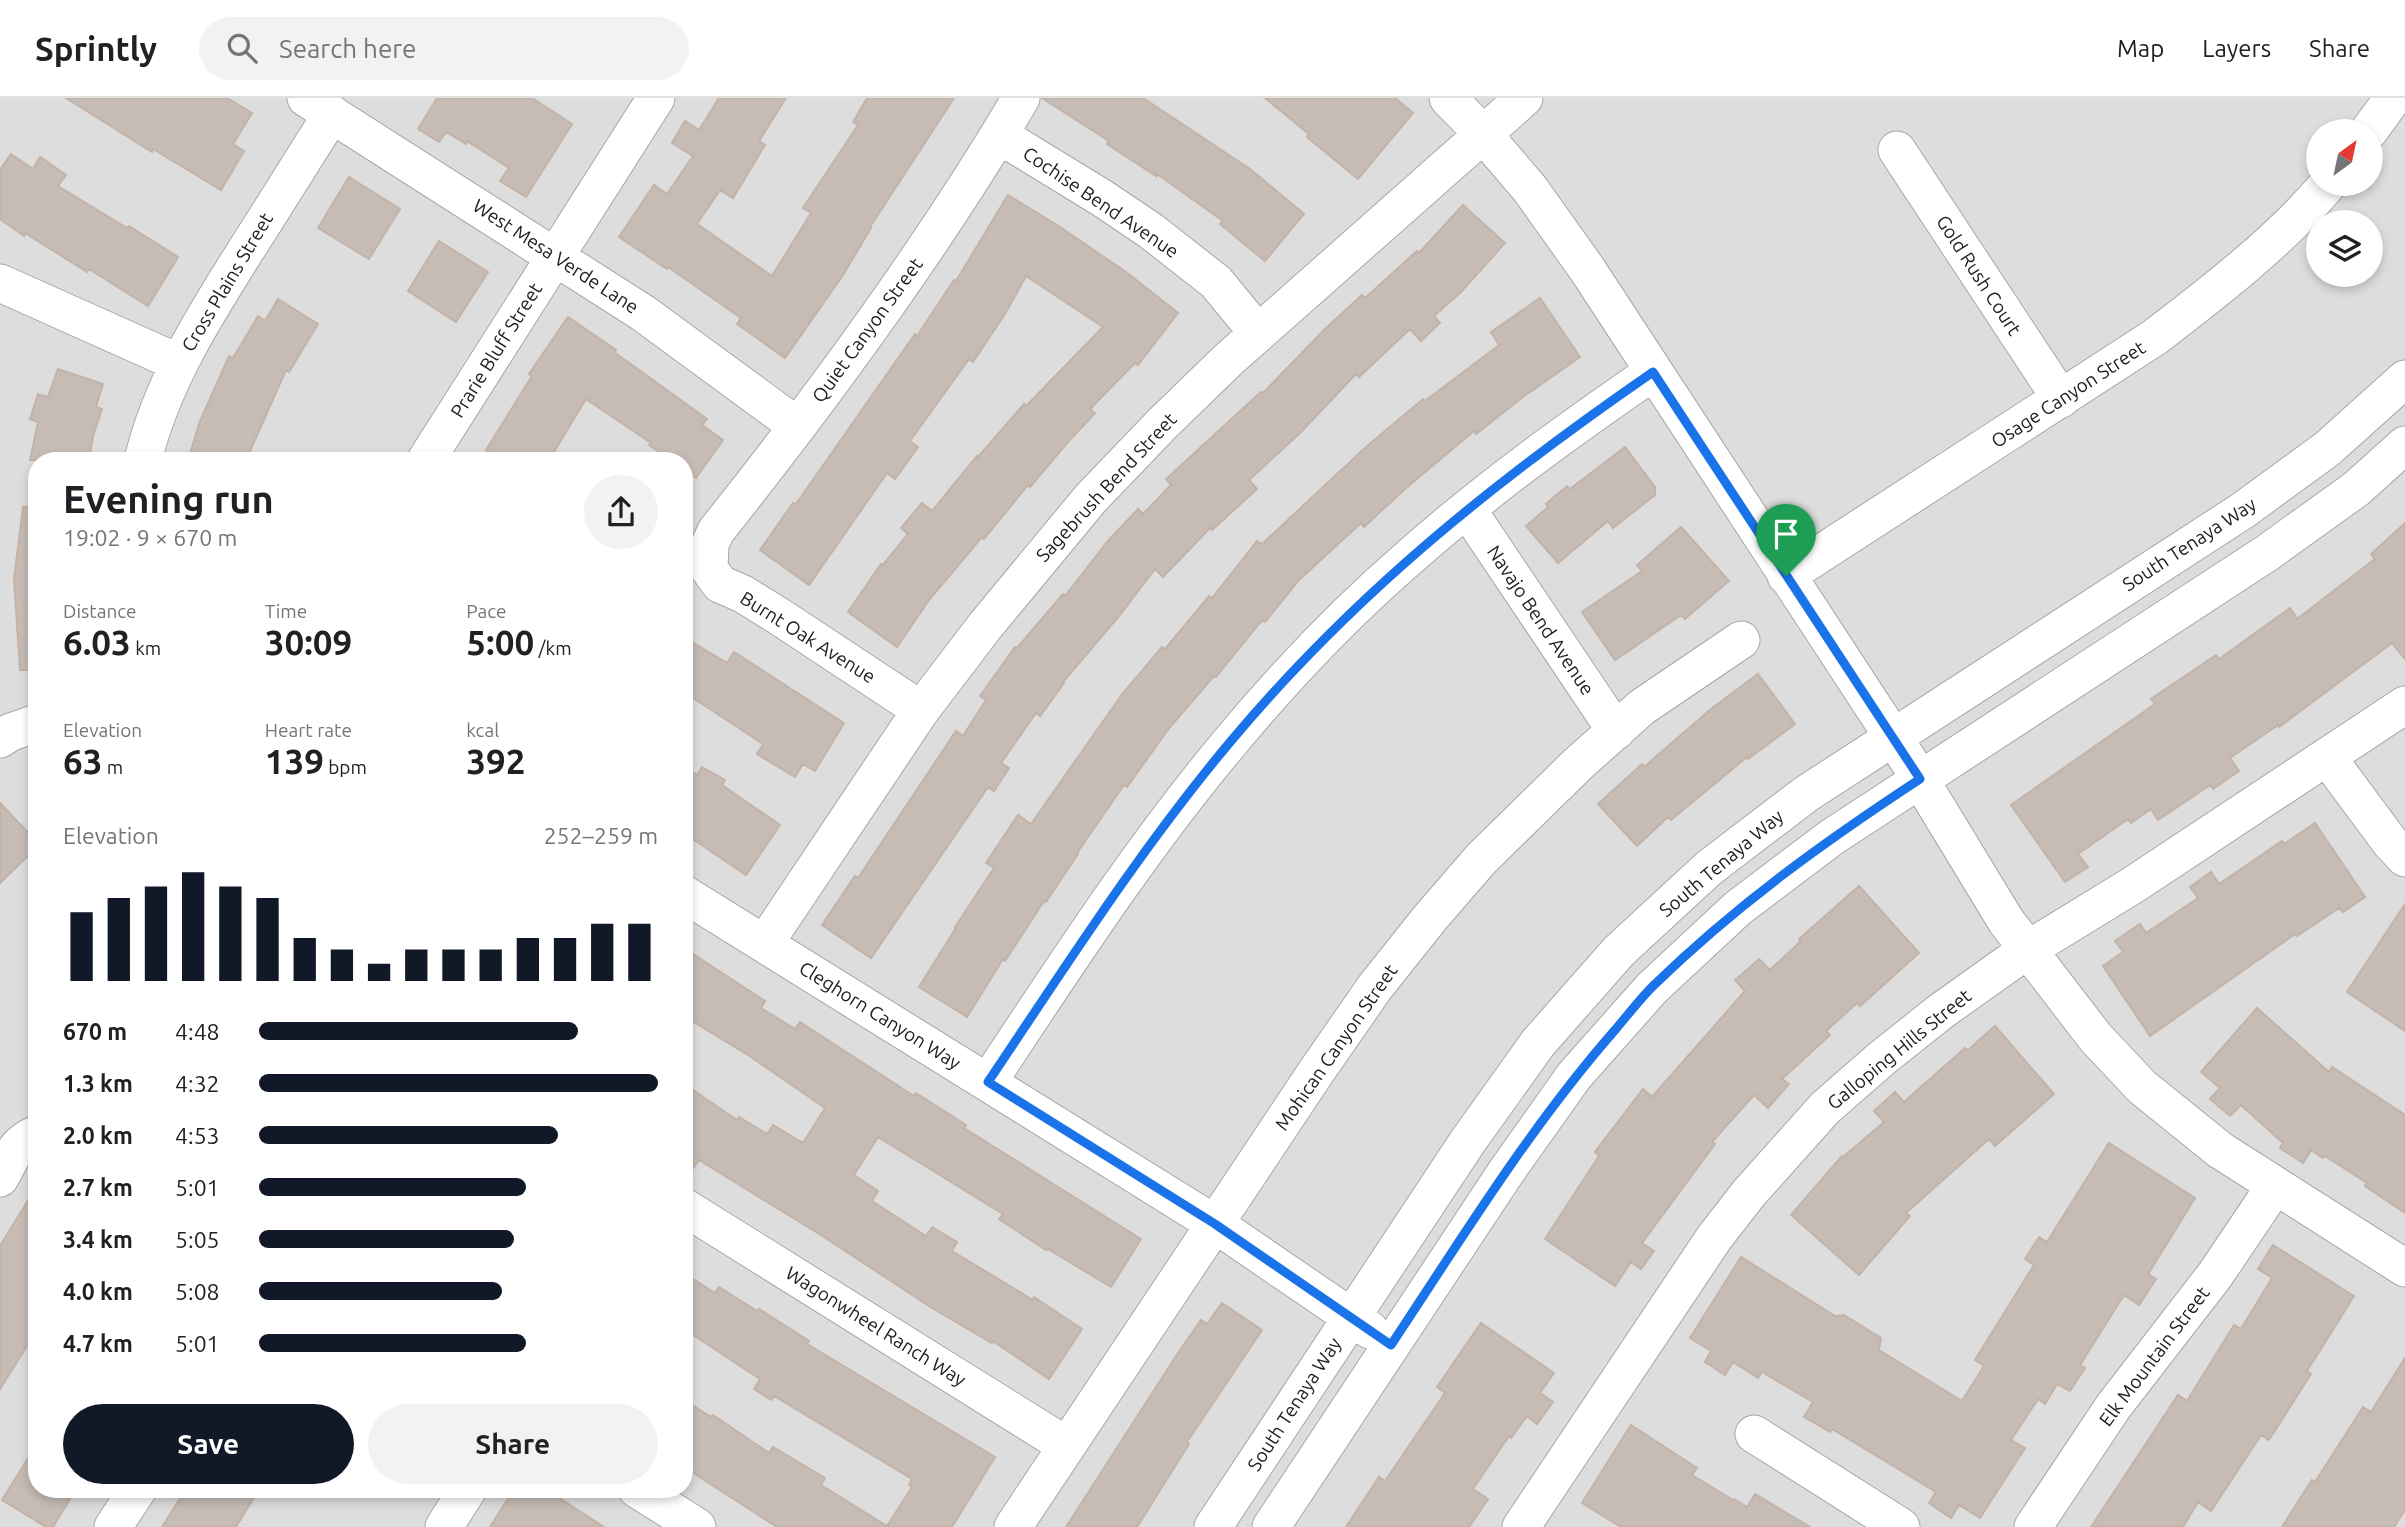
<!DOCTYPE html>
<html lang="en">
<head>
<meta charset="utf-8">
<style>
	:root { --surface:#fff; --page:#f2f2f2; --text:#202124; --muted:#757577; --line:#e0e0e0; --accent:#111827 }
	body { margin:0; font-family:Ubuntu,sans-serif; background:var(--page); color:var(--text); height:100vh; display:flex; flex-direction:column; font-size:26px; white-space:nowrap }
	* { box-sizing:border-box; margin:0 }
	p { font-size:23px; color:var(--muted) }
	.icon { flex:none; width:38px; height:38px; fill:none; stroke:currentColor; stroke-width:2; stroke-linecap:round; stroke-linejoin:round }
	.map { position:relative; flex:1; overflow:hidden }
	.side { position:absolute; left:28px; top:354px; width:665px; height:1046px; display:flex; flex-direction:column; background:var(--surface); border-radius:28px; box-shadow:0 4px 10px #0003 }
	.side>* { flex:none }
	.needle { width:46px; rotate:33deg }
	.buttons { position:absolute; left:2306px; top:21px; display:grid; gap:14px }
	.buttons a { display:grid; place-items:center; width:77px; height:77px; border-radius:50%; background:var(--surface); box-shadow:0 4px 10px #0003; font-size:35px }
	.pin { position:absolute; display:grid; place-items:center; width:60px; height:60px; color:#fff; margin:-72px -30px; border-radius:50% 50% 50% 0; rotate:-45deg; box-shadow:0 0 7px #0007 }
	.pin .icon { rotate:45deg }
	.round { display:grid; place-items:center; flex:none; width:74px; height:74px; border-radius:37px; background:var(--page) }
	.overview { display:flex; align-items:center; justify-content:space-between; height:119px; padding:0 35px }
	h1 { font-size:38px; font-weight:600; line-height:52px }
	.metrics { display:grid; grid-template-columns:repeat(3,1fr); gap:10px; height:119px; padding:7px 35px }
	.metrics div { display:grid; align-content:center }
	.metrics b { font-size:35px; font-weight:600 }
	.metrics small { font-size:19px; font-weight:400 }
	.metrics p { font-size:19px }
	.chart { height:196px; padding:14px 35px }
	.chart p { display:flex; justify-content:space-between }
	.chart svg { width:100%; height:126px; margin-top:7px; stroke:var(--accent); stroke-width:6 }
	.cta { display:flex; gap:14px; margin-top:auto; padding:14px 35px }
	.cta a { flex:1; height:80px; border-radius:42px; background:var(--accent); color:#fff; font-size:28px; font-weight:600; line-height:80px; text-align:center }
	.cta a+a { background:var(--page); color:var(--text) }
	ul { padding:0 35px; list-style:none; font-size:23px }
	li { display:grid; grid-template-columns:112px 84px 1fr; align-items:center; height:52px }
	li i { height:18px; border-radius:9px; background:var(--accent) }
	header { display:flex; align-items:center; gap:42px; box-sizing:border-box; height:98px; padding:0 35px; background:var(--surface); border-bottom:2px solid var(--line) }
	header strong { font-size:33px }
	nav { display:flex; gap:38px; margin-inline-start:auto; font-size:24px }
	.search { width:490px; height:63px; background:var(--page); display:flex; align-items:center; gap:18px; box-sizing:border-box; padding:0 24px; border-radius:38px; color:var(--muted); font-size:26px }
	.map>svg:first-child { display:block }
	.residential { fill:#dedddd; fill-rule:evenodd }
	.building { fill:#c6bcb5; stroke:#c3b3a7; stroke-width:2 }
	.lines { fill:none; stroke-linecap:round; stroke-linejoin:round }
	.minor-casing { stroke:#a7a7a7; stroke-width:39 }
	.minor { stroke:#fff; stroke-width:37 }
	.route-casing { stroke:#fff; stroke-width:14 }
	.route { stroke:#1a73e8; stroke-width:9 }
	.labels { text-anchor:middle; stroke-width:5; stroke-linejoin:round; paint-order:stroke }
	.street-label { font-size:19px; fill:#202020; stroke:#fff }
</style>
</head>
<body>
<header>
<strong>Sprintly</strong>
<div class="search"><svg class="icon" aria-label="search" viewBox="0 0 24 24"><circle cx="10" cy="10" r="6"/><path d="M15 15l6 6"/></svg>Search here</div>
<nav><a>Map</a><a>Layers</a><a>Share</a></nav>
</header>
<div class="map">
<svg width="2405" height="1429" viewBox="0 0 2405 1429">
	<rect width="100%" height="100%" fill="#f1ede6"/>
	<path class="residential" d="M0,0H2405V1429H0ZM2319,33H2371V86H2319ZM2319,124H2371V177H2319ZM37,362H684V1391H37Z"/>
	<path class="building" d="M66,0H227L252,15L233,46L244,53L221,92L153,51L152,54Z
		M437,0H532L572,26L526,99L500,83L509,70L467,43L466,46L446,34L439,44L418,31Z
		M719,0H786L759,43L765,47L733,100L720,92L697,126L772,178L811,115L803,110L858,27L853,24L867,0H954L870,129L871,130L843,177L785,260L737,226L741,220L668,169L667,171L619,139L654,87L667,96L693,58L672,45L685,23L699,32Z
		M1042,0H1143L1250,71L1304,116L1265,163L1220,126L1223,123L1157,76L1156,78L1107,46L1109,43Z
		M1265,0H1395L1413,15L1358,81L1307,39L1309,36Z
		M11,56L33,71L40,59L66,77L58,88L127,130L129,128L178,159L148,208L89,171L87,174L25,135L24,138L0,121V72Z
		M349,79L400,111L369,161L318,130Z
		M1008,97L1057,127L1126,174L1178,215L1138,267L1135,265L1090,311L1095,315L1068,344L1030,389L1028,387L984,441L982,439L929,502L897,549L848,514L881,466L883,467L908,436L901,430L922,405L932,413L977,358L978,359L1024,306L1026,308L1103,229L1026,178L1005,216L973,264L969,261L910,343L918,349L895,381L887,375L809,487L760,452L793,405L796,406L915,236L917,238L954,182L956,183Z
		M1463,107L1505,145L1461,194L1434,218L1440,225L1421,243L1410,231L1359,279L1356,276L1300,335L1249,382L1257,391L1212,432L1210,430L1163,479L1155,471L1119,518L1063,584L1064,585L1040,618L1036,615L1001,665L1009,670L994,693L988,689L871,860L822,827L855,778L858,780L956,633L963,638L986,602L980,598L1015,549L1017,550L1063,496L1065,498L1107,444L1138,411L1143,416L1171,387L1166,381L1261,294L1263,295L1325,231L1362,197L1365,200L1417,153L1419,155Z
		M439,143L488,174L456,224L408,193Z
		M1540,200L1580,259L1523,299L1476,336L1474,333L1405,391L1364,429L1361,425L1298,483L1265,524L1262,522L1216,579L1214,578L1170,629L1127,689L1124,687L1077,755L1078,756L1046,804L1044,803L1005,863L1003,861L967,919L919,889L956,830L955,829L994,770L986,765L1018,717L1031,726L1123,595L1162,549L1165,551L1209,498L1212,500L1257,443L1262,446L1366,349L1423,301L1425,303L1499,247L1491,234Z
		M278,201L318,226L289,274L286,272L246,362H188L200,323L229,258L233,260L258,218L265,223Z
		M568,219L616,252L614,254L707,321L702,327L723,342L696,380L684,372V362H671L649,347L651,345L586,301L549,362H503L486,352L532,278L529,276Z
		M58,271L103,286L96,309L102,311L93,338L89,362H30L38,324L30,321L38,296L48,299Z
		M1625,349L1655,389V397L1613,430L1608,423L1558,465L1526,428L1548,409L1546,406L1567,388L1570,391Z
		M23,409L37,410V572H20L14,481Z
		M2405,425V561L2392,545L2279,629L2278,627L2230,660L2239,673L2213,691L2210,687L2158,722L2151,711L2131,725L2128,721L2078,756L2088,769L2065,784L2011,707L2155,606L2151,601L2216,557L2219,561L2290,510L2297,521L2375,461L2371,456Z
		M1681,429L1729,483L1685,521L1681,517L1615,562L1582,514L1642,473L1637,467Z
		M684,539L727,565L734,554L844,625L815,673L803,666L795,679L757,656L763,646L684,594Z
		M1758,576L1795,626L1748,661L1747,659L1671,722L1668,719L1637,748L1598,706L1642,666L1644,669L1711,611Z
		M684,669L697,677L702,669L725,682L722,687L780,727L746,777L684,735Z
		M0,705L37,744V749L0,785Z
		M2315,725L2365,799L2343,814L2339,810L2297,838L2295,836L2150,938L2103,868L2123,854L2115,843L2140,826L2146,835L2198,800L2190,789L2211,774L2219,786L2282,743L2284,746Z
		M1859,788L1919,855L1860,908L1857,905L1826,933L1830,937L1782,981L1789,986L1768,1010L1754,997L1712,1044L1715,1046L1642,1145L1654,1153L1641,1171L1631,1164L1615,1188L1545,1141L1599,1058L1595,1054L1643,991L1652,999L1745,893L1735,882L1759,861L1770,872L1801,843L1799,841Z
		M2405,806V933L2347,894Z
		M684,850L765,903L761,910L795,931L800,924L914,998L916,995L966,1027L964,1030L1141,1141L1111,1189L1048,1151L1046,1152L999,1121L1003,1116L878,1039L854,1077L878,1093L872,1103L926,1138L932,1129L957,1144L952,1153L1033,1202L1034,1199L1082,1231L1049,1281L993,1243L992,1245L932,1210L821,1137L699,1062L684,1083V986L737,1022L739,1019L767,1036L773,1027L803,1045L825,1010L751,959L684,918Z
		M2257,910L2329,974L2332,969L2405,1017V1115L2365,1088L2367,1085L2325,1058L2323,1060L2311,1052L2303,1065L2280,1050L2283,1045L2241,1007L2230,1018L2210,1001L2220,990L2201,974Z
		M1995,928L2054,996L1995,1048L1989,1041L1906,1115L1910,1118L1859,1177L1791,1117L1842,1058L1843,1059L1884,1024L1874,1013L1895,994L1904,1004L1965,950L1968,952Z
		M2109,1045L2195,1100L2148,1176L2156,1181L2139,1207L2124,1197L2080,1267L2085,1270L2070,1293L2057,1286L2045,1306L2038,1301L2011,1342L2025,1350L1980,1420L1959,1407L1951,1420L1929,1405L1936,1394L1832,1331L1830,1334L1804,1319L1813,1304L1762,1274L1758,1280L1733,1264L1725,1277L1705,1264L1711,1253L1690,1240L1741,1159L1835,1218L1844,1217L1881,1240L1879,1252L1962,1303L1984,1268L1975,1262L2034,1167L2025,1161L2039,1139L2047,1144Z
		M37,1088V1232L0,1291V1148Z
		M2273,1147L2354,1198L2307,1273L2311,1276L2269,1342L2261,1337L2211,1413L2198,1404L2183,1429H2091L2178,1297L2187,1303L2234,1227L2241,1231L2272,1180L2258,1171Z
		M693,1181L715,1195L719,1189L757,1213L759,1211L809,1243L807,1246L995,1359L952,1429H777L684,1369V1302L711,1319L713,1317L769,1355L773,1349L825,1380L821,1387L887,1428L912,1389L909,1387L912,1381L774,1298L771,1302L754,1291L760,1281L684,1231V1195Z
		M1222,1205L1262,1232L1187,1344L1189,1346L1137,1429H1066L1178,1255L1201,1222L1207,1226Z
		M1481,1225L1554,1275L1540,1295L1553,1304L1537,1326L1527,1318L1511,1340L1509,1338L1473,1391L1488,1401L1469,1429H1346L1379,1379L1385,1383L1445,1295L1437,1289Z
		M2405,1260V1412L2394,1429H2282L2312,1382L2315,1384L2363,1309L2371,1314Z
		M1631,1327L1697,1370L1692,1377L1733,1402L1734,1401L1747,1409L1755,1396L1810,1429H1621L1582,1405Z
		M37,1346V1391H76L53,1429H46L2,1402Z
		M186,1391H259L236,1429H162Z
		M514,1391H545L604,1429H490Z"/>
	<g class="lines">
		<g class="minor-casing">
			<path id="minor" d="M306,0L643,215L797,328
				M1448,0L1483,36L1530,91L1587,171L1910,665L2006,823L2095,939L2142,989L2220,1052L2405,1170
				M2369,33L2393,0
				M999,37L1102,100L1151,133L1216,184L1258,235
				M1897,52L2061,301
				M0,185L179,265
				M143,362C162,284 204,219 246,152C275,107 303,61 332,16
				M426,362L656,0
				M1467,411L1616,633
				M1786,478L2155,239C2215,193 2280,143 2328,86
				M921,612L780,519L743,496L720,486L709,471L710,446L716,433C826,295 931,152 1021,0
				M0,641L11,634L37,625
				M2327,659L2390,744L2405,760
				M684,796L1215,1126L1370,1232
				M765,845L921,612L985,528L1091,400L1162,326L1228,262L1524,0
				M988,984C1065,868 1141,750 1231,643C1286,577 1347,513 1412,457C1488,390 1570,331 1653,274
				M0,1080C12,1060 13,1046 37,1036
				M684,1109L1067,1348
				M1754,1336L1901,1429
				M637,1391L697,1429
				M113,1429L138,1391
				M444,1429L468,1391
				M1013,1429L1316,974L1375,889L1430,820L1481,761L1579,665L1642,609L1741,542
				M1213,1429L1468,1043L1538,945L1619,853L1709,770L1806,696L2242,413L2327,351L2405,281
				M1271,1429L1506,1074L1574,978L1652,890L1738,810L1832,739L2267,455L2356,391L2405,347
				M1521,1429L1714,1140L1749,1095L1825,1010L1881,961L1940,914L2027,852L2133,787L2405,607
				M2033,1429L2113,1309L2215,1177L2275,1088"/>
		</g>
		<use href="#minor" class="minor"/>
	</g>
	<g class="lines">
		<g class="route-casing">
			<path id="route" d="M1653,274L1920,681C1824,744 1736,807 1653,888C1639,902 1627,918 1615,932C1530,1029 1462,1140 1391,1247L1215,1126L988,984C1066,868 1141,750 1231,643C1355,495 1495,383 1653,274Z"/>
		</g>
		<use href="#route" class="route"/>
	</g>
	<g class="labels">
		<g class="street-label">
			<text transform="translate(1101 104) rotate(34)" y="7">Cochise Bend Avenue</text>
			<text transform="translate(556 158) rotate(33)" y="7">West Mesa Verde Lane</text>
			<text transform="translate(1979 177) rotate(57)" y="7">Gold Rush Court</text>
			<text transform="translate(227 184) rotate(-59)" y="7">Cross Plains Street</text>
			<text transform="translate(867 232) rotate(-54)" y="7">Quiet Canyon Street</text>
			<text transform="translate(496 252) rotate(-58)" y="7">Prarie Bluff Street</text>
			<text transform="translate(2068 296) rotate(-33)" y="7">Osage Canyon Street</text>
			<text transform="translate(1106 389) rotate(-47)" y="7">Sagebrush Bend Street</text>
			<text transform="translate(2189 446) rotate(-33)" y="7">South Tenaya Way</text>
			<text transform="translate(1541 522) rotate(56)" y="7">Navajo Bend Avenue</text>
			<text transform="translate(808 539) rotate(32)" y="7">Burnt Oak Avenue</text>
			<text transform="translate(1721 765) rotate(-40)" y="7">South Tenaya Way</text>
			<text transform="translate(880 917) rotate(32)" y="7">Cleghorn Canyon Way</text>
			<text transform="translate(1336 949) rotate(-55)" y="7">Mohican Canyon Street</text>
			<text transform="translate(1899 951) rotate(-39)" y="7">Galloping Hills Street</text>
			<text transform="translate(876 1228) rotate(32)" y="7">Wagonwheel Ranch Way</text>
			<text transform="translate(2154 1258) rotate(-53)" y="7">Elk Mountain Street</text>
			<text transform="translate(1294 1306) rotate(-57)" y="7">South Tenaya Way</text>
		</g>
	</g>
</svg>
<div class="buttons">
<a><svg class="needle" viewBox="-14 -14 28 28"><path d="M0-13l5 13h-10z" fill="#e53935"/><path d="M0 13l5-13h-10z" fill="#757577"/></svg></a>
<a><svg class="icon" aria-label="layers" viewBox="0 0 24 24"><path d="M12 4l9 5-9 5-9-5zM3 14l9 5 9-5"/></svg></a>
</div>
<div class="pin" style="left:1786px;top:478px;background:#1e9e55"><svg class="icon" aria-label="arrive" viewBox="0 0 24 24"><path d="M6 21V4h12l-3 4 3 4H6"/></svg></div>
<section class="side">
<div class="overview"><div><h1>Evening run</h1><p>19:02 · 9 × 670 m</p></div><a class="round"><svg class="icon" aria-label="share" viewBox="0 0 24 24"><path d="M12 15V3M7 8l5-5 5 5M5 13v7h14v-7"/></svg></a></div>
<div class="metrics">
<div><p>Distance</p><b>6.03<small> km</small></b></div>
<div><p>Time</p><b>30:09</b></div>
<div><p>Pace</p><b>5:00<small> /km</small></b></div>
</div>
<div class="metrics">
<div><p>Elevation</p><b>63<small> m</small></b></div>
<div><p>Heart rate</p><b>139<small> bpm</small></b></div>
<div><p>kcal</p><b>392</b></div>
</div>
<div class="chart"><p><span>Elevation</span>252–259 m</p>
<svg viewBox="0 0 160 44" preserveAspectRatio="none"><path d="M5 44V20M15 44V15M25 44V11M35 44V6M45 44V11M55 44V15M65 44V29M75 44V33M85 44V38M95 44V33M105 44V33M115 44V33M125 44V29M135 44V29M145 44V24M155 44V24"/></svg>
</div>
<ul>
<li><b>670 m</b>4:48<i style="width:80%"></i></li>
<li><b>1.3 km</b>4:32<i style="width:100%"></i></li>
<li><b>2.0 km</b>4:53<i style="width:75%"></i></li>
<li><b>2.7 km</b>5:01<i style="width:67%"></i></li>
<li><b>3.4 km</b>5:05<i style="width:64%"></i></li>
<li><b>4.0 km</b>5:08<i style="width:61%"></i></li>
<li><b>4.7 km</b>5:01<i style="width:67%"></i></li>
</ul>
<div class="cta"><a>Save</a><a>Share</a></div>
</section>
</div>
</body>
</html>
